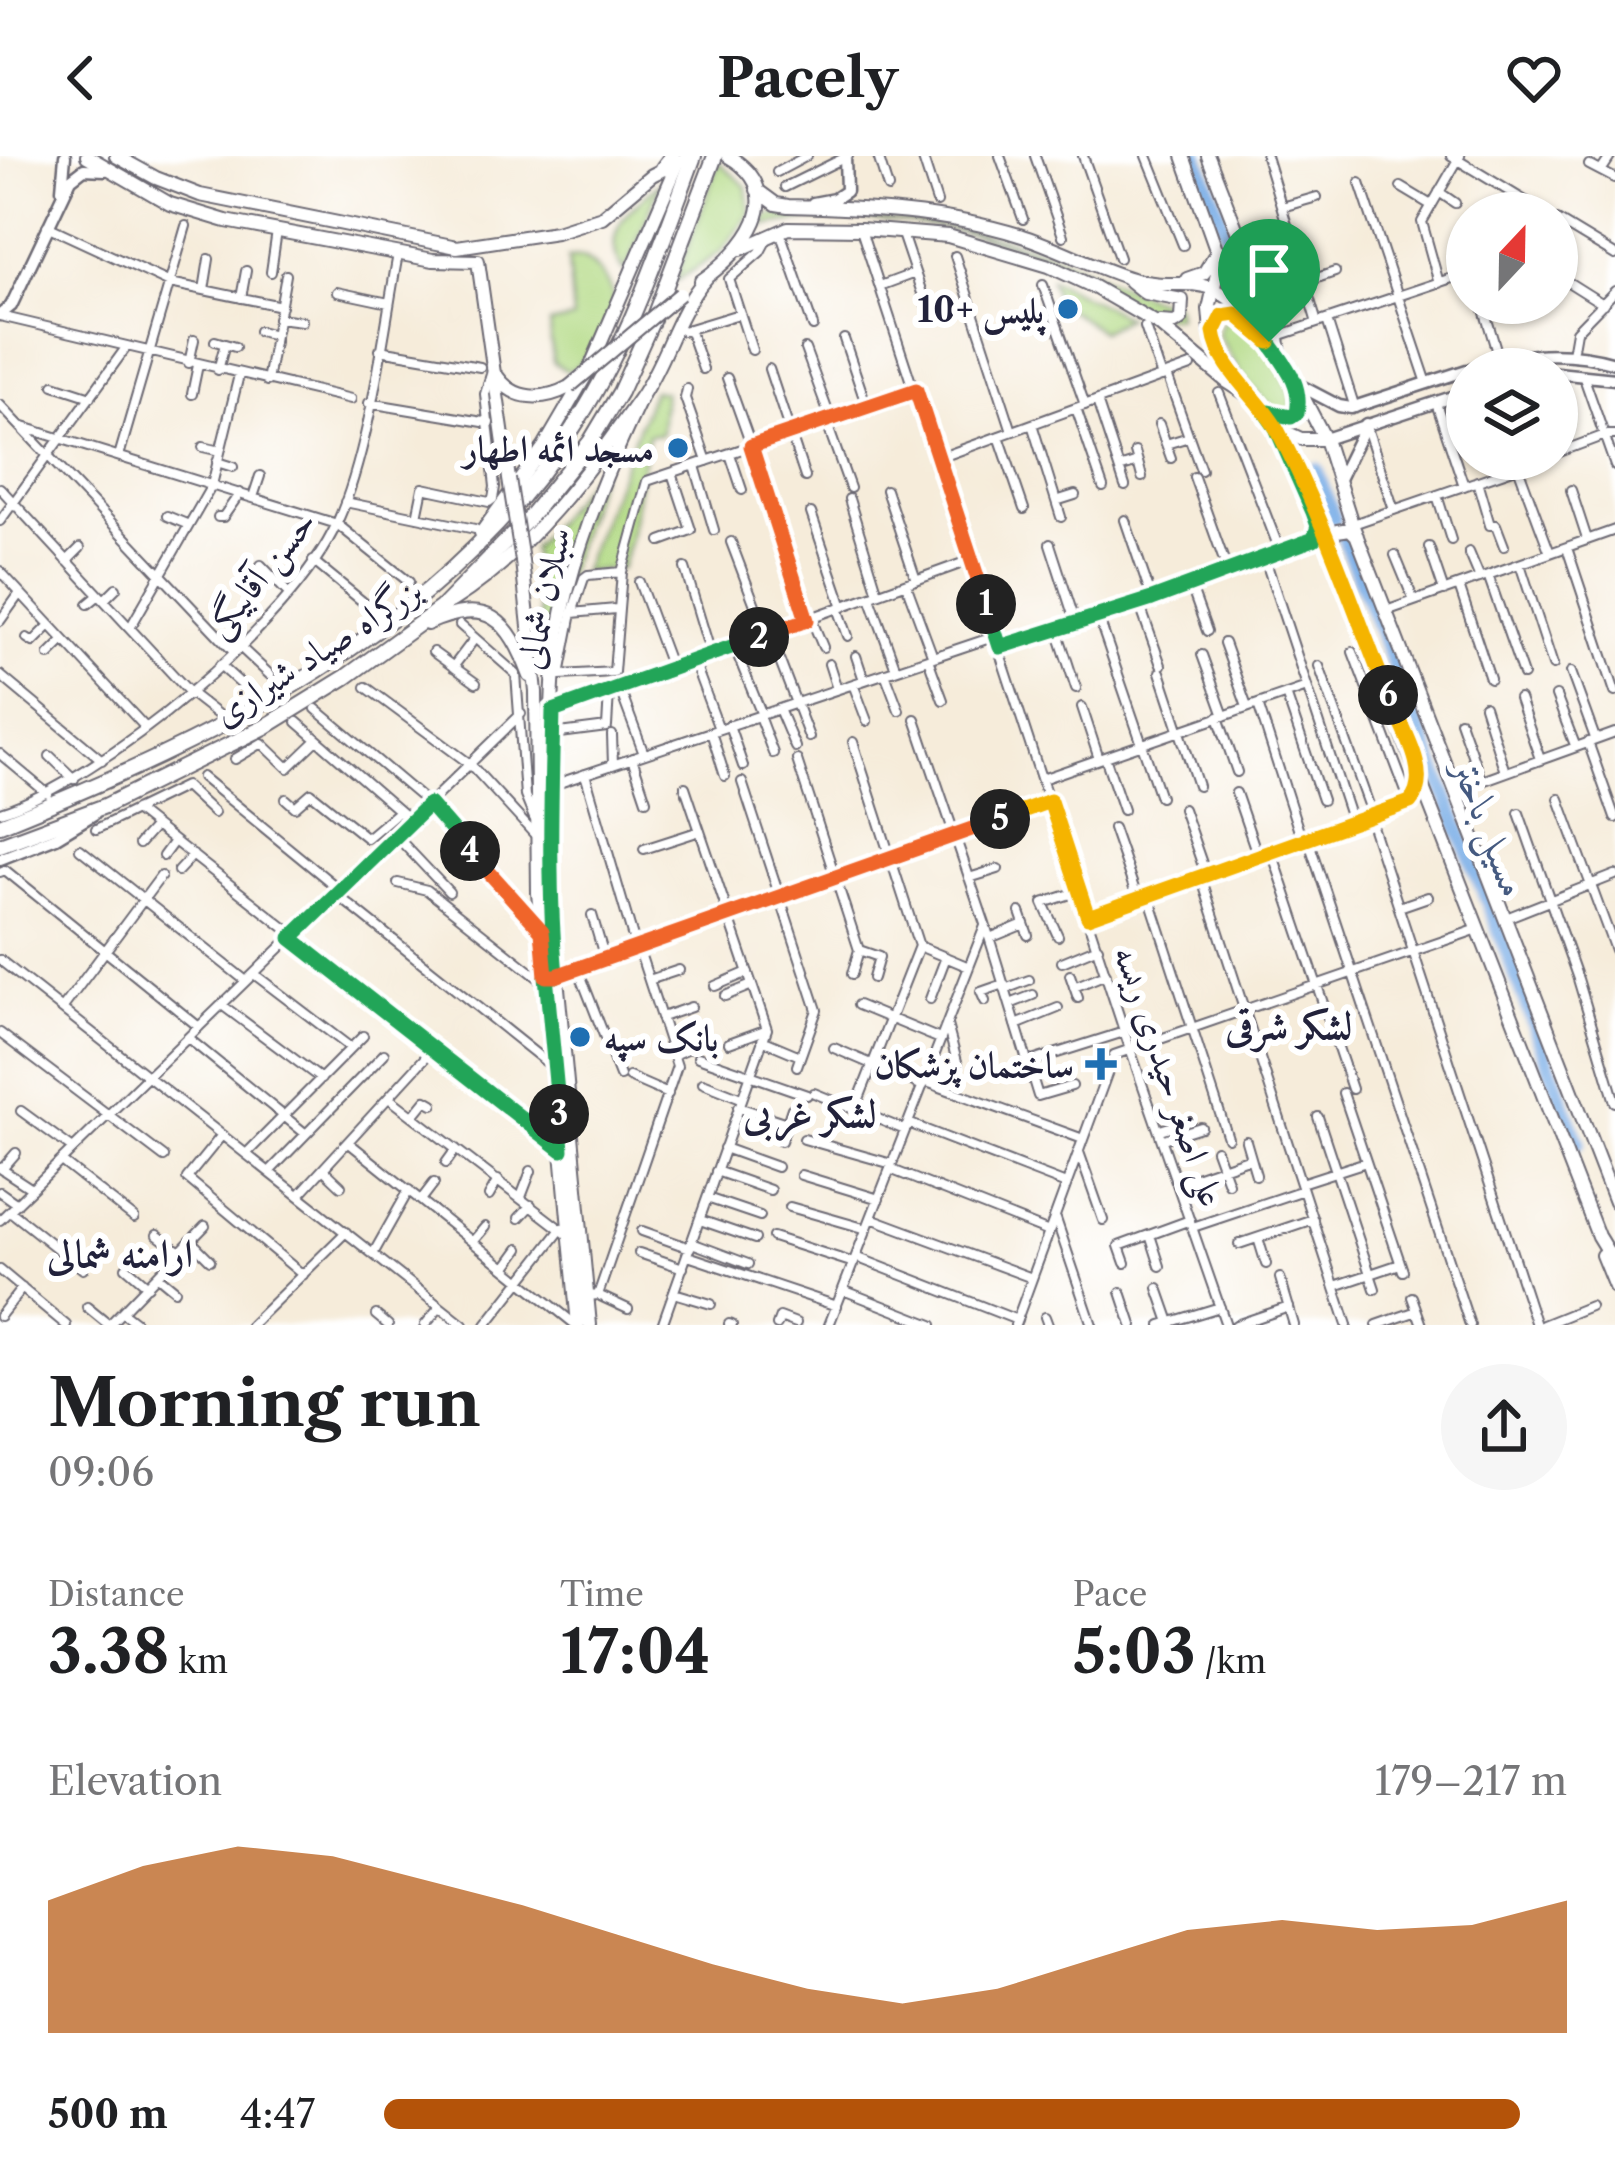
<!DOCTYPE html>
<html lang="en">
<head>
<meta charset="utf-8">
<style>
	:root { --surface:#fff; --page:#f6f6f6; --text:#202124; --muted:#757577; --accent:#b45309 }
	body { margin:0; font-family:"Libre Caslon Text",Amiri,serif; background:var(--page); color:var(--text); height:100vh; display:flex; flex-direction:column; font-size:45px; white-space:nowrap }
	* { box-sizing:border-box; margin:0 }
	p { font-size:39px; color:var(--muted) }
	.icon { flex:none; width:66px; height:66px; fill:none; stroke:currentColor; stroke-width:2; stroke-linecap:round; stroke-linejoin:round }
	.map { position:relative; height:1169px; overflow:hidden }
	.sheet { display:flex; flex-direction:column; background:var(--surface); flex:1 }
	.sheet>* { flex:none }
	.needle { width:78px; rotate:22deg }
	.buttons { position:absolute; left:1446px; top:36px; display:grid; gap:24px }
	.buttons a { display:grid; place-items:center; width:132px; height:132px; border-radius:50%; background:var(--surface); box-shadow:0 3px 9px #0004; font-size:60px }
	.pin { position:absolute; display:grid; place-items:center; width:102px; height:102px; color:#fff; margin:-123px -51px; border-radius:50% 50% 50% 0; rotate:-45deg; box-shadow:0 0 12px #0007 }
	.pin .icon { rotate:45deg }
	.km { position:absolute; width:60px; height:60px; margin:-30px; border-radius:50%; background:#222; color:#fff; font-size:33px; line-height:60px; text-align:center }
	.round { display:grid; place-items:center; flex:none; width:126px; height:126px; border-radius:63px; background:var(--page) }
	.head { display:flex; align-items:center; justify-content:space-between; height:204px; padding:0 48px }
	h1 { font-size:66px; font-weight:700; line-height:90px }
	.metrics { display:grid; grid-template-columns:repeat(3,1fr); gap:18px; height:204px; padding:12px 48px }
	.metrics div { display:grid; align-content:center }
	.metrics b { font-size:60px; font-weight:700 }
	.metrics small { font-size:33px; font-weight:400 }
	.metrics p { font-size:33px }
	.chart { height:336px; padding:24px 48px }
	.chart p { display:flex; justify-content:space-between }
	.chart svg { width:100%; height:216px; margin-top:12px; fill:var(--accent); opacity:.7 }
	ul { padding:0 48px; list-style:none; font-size:39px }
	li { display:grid; grid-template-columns:192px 144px 1fr; align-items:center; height:90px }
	li i { height:30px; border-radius:15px; background:var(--accent) }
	header { display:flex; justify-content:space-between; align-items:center; height:156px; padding:0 48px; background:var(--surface); font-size:54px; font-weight:700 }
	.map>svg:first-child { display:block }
	.green { fill:#b2da84; stroke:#6a7e60; stroke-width:3 }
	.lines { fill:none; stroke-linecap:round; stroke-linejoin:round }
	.river { stroke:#7aaee7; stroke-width:15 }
	.street-casing { stroke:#6c6973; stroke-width:12 }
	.secondary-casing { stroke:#6c6973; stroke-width:15 }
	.primary-casing { stroke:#6c6973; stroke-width:16 }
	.highway-casing { stroke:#6c6973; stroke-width:18 }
	.street { stroke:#fff; stroke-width:8 }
	.secondary { stroke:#fff; stroke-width:10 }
	.primary { stroke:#fff; stroke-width:12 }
	.highway { stroke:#fff; stroke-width:14 }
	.primary-bridge-casing { stroke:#6c6973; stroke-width:16; stroke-linecap:butt }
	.primary-bridge { stroke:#fff; stroke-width:12 }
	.split-1-casing { stroke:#fff; stroke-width:24 }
	.split-2-casing { stroke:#fff; stroke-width:24 }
	.split-3-casing { stroke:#fff; stroke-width:24 }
	.split-4-casing { stroke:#fff; stroke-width:24 }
	.split-5-casing { stroke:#fff; stroke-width:24 }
	.split-6-casing { stroke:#fff; stroke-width:24 }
	.split-7-casing { stroke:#fff; stroke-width:24 }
	.split-1 { stroke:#22a559; stroke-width:15 }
	.split-2 { stroke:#f0652b; stroke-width:15 }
	.split-3 { stroke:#22a559; stroke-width:15 }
	.split-4 { stroke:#22a559; stroke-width:15 }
	.split-5 { stroke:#f0652b; stroke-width:15 }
	.split-6 { stroke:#f5b400; stroke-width:15 }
	.split-7 { stroke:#f5b400; stroke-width:15 }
	.poi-dot { fill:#1f6fb2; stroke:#fff; stroke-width:4.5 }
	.labels { text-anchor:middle; stroke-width:12; stroke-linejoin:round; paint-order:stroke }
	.poi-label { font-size:36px; font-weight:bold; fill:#22223b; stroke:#fff; text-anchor:end }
	.street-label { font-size:36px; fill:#22223b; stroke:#fff }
	.water-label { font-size:39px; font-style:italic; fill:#455a80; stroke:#fff }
	.neighbourhood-label { font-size:39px; font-weight:bold; fill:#22223b; stroke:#fff }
</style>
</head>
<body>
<header><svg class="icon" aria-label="back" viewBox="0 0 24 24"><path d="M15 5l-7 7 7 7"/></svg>Pacely<svg class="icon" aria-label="heart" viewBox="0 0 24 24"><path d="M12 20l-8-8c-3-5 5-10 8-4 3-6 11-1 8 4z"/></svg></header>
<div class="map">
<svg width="1615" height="1169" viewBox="0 0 1615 1169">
	<rect width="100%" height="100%" fill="#fff"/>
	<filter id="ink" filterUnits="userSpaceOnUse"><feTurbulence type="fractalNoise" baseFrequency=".00833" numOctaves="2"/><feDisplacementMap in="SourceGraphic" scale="24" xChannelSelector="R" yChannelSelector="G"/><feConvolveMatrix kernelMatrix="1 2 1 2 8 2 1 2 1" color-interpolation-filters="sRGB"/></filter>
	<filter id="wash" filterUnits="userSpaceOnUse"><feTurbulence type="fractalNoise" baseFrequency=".004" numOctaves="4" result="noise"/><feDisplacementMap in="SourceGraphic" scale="48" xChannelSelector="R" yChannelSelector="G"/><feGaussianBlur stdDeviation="2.7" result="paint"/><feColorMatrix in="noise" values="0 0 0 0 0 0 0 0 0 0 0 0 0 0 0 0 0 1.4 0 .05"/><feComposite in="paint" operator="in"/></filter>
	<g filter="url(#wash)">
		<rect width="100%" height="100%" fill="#f6ecda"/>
		<path class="green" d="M719,6L747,31L750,58L721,96L675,126Z
			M661,26L625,116C596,77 632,51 661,26Z
			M781,58C871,63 951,64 1038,93C1087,109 1122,135 1175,149L1177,160C1154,166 1095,124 1071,112C986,71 856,52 764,70L767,60Z
			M581,101C593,106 608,123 612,136C619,156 587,211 567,215L553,206L549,168L573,163L568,102Z
			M1050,123L1127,161L1101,175L1056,145Z
			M1233,162C1266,182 1290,216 1294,254L1284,258C1251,240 1236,210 1218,178L1221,167Z
			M653,234L664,236L661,278L648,279L630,383L621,412L582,416Z
			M604,304L558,446L546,525L532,392Z"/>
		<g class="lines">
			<path class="river" d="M1197,0L1251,142
				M1316,314L1334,363
				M1343,381L1494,761L1578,987"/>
		</g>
	</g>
	<g filter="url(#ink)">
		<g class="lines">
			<g class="street-casing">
				<path id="street" d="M878,0L888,32
					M922,0L937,46
					M1000,0L1023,63
					M1035,0L1063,80
					M1083,0L1119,102
					M1147,0L1183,89
					M1266,0L1317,167
					M1451,0L1545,57
					M1589,9L1614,22
					M1601,15L1611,0
					M777,16L807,0
					M1360,27L1427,227
					M785,31L848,0
					M1401,31L1431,49
					M1439,36L1455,47
					M1282,51L1317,41
					M1557,64L1615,99
					M47,70L170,127L281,150
					M1463,72L1467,74
					M861,74L1130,893L1226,1169
					M780,76L813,170
					M902,78L929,158
					M955,100L1012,275
					M271,116L277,75
					M1557,119L1603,148
					M1305,126L1335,116
					M1439,127L1422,66L1460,0
					M1043,129L1085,249
					M880,130L915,117
					M204,134L209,103
					M337,136L389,147
					M241,142L246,115
					M1482,147L1499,203
					M0,160L351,243
					M278,162L302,165
					M1327,164L1355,252
					M1145,171L1162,221
					M689,173L703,213
					M259,175L275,179
					M683,175L739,158
					M1278,180L1467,117
					M844,183L867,251
					M215,185L235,191
					M805,193L831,264
					M380,194L480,211
					M752,194L729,123L760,96L767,83
					M1572,198L1576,175L1615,135
					M189,207L194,184
					M769,213L805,321
					M218,214L225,188
					M1167,219L1201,314
					M1583,219L1615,310
					M727,222L776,359L774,368L807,464
					M267,225L286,119
					M54,229L91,241
					M687,233L685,242L707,305
					M1219,237L1280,395
					M192,238L198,209
					M1097,245L1125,330
					M369,247L489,267
					M1436,247L1464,330
					M0,249L234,496
					M1076,252L1103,331
					M826,265L850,332
					M1032,268L1061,361
					M1159,268L1166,288L1189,281
					M1366,269L1394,354
					M20,270L337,368L409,426
					M999,280L1024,353
					M1166,288L1171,302
					M203,291L220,295
					M1557,297L1605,279H1615
					M730,298L742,334
					M119,300L186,70
					M939,302L1191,210
					M217,306L233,311
					M1138,306L1142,321
					M695,310L714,374
					M1518,311L1550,397
					M1119,312L1138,306L1135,296
					M1194,321L1227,413
					M1477,325L1490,369H1496L1504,390
					M0,332L190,537L217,558
					M886,334L916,424
					M1571,334L1587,383
					M1437,339L1451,384
					M253,341L260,320
					M849,343L878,437
					M1056,345L1075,339
					M345,346L475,373
					M811,357L843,451
					M167,360L189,369
					M218,361H223L240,337
					M417,361L423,332L489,346L493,343L495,331L485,238L492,215
					M1125,364L1152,443
					M0,365L125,193
					M1353,368L1542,303
					M661,385L691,374L672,317
					M731,386L766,478
					M1050,388L1076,468
					M1429,391L1444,435
					M1567,392L1615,536
					M1469,396L1480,422
					M1395,399L1414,445
					M1264,400L1352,666
					M67,405L80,392
					M313,405L368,450
					M1520,408L1553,509
					M261,409L288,437
					M685,412L711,498
					M0,415L145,571
					M622,416L588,419L584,422L572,457L560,519L614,516L622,416L647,325L917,234
					M1488,419L1523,519
					M639,426L671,512
					M906,428L933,501
					M1190,428L1207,475
					M1459,430L1490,523
					M870,441L896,513
					M104,444L116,432
					M1139,447L1161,509
					M88,448L99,439
					M838,452L848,480
					M1386,455L1615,374
					M572,457L616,453
					M1098,460L1160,641
					M811,462L823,491
					M0,465L20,437
					M460,469L516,518L525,640L534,662
					M130,472L212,329L239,219
					M1057,474L1076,532
					M769,477L809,581
					M27,482L33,486L50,469
					M1224,487L1247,551
					M239,490L270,519
					M734,490L762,559
					M1001,491L1152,443L1314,383L1318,369
					M433,496L476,527
					M1353,496L1410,646
					M49,499L64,484
					M1202,499L1224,560
					M856,500L864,524
					M928,503L943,544
					M829,508L837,533
					M220,509L243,530
					M1319,510L1373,660
					M453,511L475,482
					M697,514L719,573
					M1160,516L1198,630
					M1571,516L1595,582
					M885,517L899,554
					M0,519L102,604
					M853,528L867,565
					M366,531L470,608L537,681
					M1286,538L1322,644
					M622,539L644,598
					M1556,540L1575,589
					M1519,543L1540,603
					M1258,548L1302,685
					M1484,550L1505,616
					M1082,551L1099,603
					M316,553L429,648L541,774
					M779,553L795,591
					M553,555L971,404
					M759,560L773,597
					M1218,561L1237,616
					M915,563L985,768L1038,940L1072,930
					M1460,565L1481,624
					M297,566L411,665
					M729,569L743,610
					M711,576L725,620
					M560,577L607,571L609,535
					M612,579L613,609
					M853,586L919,790L855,953
					M1588,586L1615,662
					M0,598L48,638
					M50,600L74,623
					M1105,601L1123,654
					M632,602L646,644
					M235,603L262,587L288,612L317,584
					M797,604L859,794L879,801L873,822
					M585,618L636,792
					M202,621L340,734
					M1042,623L1307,531
					M742,626L817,854L797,910
					M553,629L996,480
					M1457,634L1615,577
					M1236,637L1258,701
					M286,643L295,651L311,637L367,682L399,655
					M1559,643L1615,794
					M1183,653L1206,719
					M135,654L294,779
					M0,656C102,624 293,466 337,367C370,294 383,179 398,98
					M1519,657L1578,823L1615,946
					M1369,661L1536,1169
					M1113,672L1138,744
					M96,673L185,630L214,657
					M396,680L449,736
					M1308,683L1470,1169
					M139,688L155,670
					M80,693L246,825
					M644,693L700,675
					M1272,696L1352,933
					M163,700L174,685
					M178,715L193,699
					M0,716L5,714L199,871
					M1201,721L1347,1169
					M969,722L998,713
					M398,727L427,734L545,827
					M336,738L555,913
					M1149,740L1228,982
					M1399,751L1428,741
					M1020,756L1028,779
					M592,759L605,803
					M1088,761L1410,646
					M1506,762L1615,719
					M1058,780L1043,747L1080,735
					M291,782L561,993
					M990,782L1024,768
					M919,790L969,811
					M0,804L463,1169
					M1062,806L1098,791
					M578,813L620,920
					M254,818L351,892
					M852,818L859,794
					M1070,819L1078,842
					M558,820L1050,645
					M649,824L679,814
					M715,830L748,816
					M1074,831L1106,818
					M1005,833L1029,824
					M725,840L752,829
					M930,843L946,801
					M985,845L981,836L1004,828
					M1010,848L1033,839
					M222,849L321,923
					M858,849L940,883
					M62,853L161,720
					M662,861L691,851
					M947,869L958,909
					M1016,869L1058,852
					M0,877L164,1001
					M188,882L306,978
					M762,884L800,900
					M670,885L695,876
					M729,887L765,874
					M834,892L923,930
					M675,898L699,888
					M698,901L807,939
					M1032,905L1124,876
					M629,921L668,938
					M924,925L1083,983
					M703,927L741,942
					M814,937L905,974
					M1343,937L1403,1115
					M389,942L568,1079
					M738,951L787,967
					M21,955L73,993
					M413,960L426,944L433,948
					M1318,961L1375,1133
					M908,967L1066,1028
					M1160,974L1189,965
					M222,979L187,1022L303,1119
					M804,983L892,1008
					M1163,983L1201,971
					M781,985L792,952
					M1246,985L1256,1019
					M348,986L576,1169
					M724,992L777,1011
					M1216,994L1228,1027
					M1079,996L1103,1064
					M246,998L363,880
					M61,1005L134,1062
					M446,1007L456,993
					M0,1012L32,1033
					M2,1013L16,997
					M323,1013L341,1030
					M890,1013L1049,1076
					M716,1015L770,1034
					M269,1016L384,898
					M801,1019L879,1043
					M1178,1027L1251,1002
					M1301,1027L1366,1006
					M0,1036L17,1048
					M299,1039L433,893
					M489,1040L498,1024
					M521,1041L531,1015
					M707,1042L760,1060
					M421,1044L434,1027
					M790,1051L867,1073
					M10,1055L83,1113
					M519,1062L531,1049
					M871,1062L1032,1122
					M1056,1063L1092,1169
					M0,1064L521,558
					M700,1064L755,1083
					M1193,1071L1303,1034
					M642,1075L690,1092
					M157,1079L180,1096
					M1150,1079L1160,1110
					M773,1081L854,1107
					M1258,1082L1266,1108
					M191,1085L210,1104
					M473,1085L485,1071
					M692,1087L748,1108
					M1239,1088L1313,1063
					M639,1097L683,1112
					M373,1098L409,1034
					M688,1100L837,1150
					M856,1101L1017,1164
					M1125,1107L1119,1090L1190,1064
					M126,1111L148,1130
					M506,1111L519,1093
					M0,1114L66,1169
					M158,1120L175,1134
					M1280,1122L1294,1169
					M1335,1130L1400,1108
					M1158,1132L1171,1169
					M843,1134L932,1169
					M1121,1136L1132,1169
					M674,1137L711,1148
					M598,1139L628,1153
					M588,1140L598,1139L677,910L638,791
					M87,1151L109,1169
					M1417,1155L1422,1169
					M122,1156L135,1166
					M376,1159L388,1169
					M0,1160L22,1132
					M1045,1161L1048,1169
					M729,1168L732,1169
					M109,1169L205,1070
					M251,1169L346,1076
					M425,1169L440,1151
					M486,1169L562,1072
					M662,1169L767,873L685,631
					M777,1169L780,1161L796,1167
					M829,1169L985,770
					M1015,1169L1114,899L1478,773
					M1161,1169L1220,1151
					M1236,1169L1289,1151
					M1377,1169L1417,1155L1412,1141
					M1543,1169L1590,1150"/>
			</g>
			<g class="secondary-casing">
				<path id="secondary" d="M62,33L65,0
					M813,47L834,43L846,35L845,0
					M0,159L11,150L71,23L84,13L105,14
					M1470,213C1517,197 1567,193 1615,207
					M1557,217L1615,223
					M1297,228L1339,250L1351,252L1467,214
					M1325,283L1467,236
					M1339,323L1366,268
					M0,703L56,681L94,658"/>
			</g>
			<g class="primary-casing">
				<path id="primary" d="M87,0L170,48L226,65L433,104L478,105L509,323
					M116,0L156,22L200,39L457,91L556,76L602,61L652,19L690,0
					M1183,0L1220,104L1209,153L1211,176
					M1208,0L1278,180L1280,200
					M757,34L776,48L788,50C865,52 945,56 1019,79C1057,91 1093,111 1132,123C1184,138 1202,109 1250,162
					M741,93L788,72L861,73L948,80L1049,110L1092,130L1158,168L1226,225L1254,243C1265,256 1276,265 1293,260C1315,226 1263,175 1236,158L1222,160L1213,181L1254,243
					M1187,123L1204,117L1218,94
					M701,125C744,95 793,38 728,0
					M1130,125L1145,137L1182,144L1181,163L1175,167L1160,166
					M497,220C514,245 543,245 569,231
					M1299,233L1325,283L1352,368L1615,1046
					M1264,255L1276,271L1331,396L1598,1080L1615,1108
					M1277,272L1301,283H1325
					M481,377L544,291L589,214L679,5
					M1331,396L1332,382L1337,375L1350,373L1357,380
					M522,405L536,536L538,737L578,1169
					M452,445C532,394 586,318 640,242C667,203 675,157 707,121
					M427,468C488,441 508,462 530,520
					M1602,1099L1615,1131
					M590,1169L549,737C554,663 548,588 554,514C560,425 604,319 642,240"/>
			</g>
			<g class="highway-casing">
				<path id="highway" d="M663,12L672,0
					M0,669C215,583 440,475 571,275C627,192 659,94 694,0
					M0,689L105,650L265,571L346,521L441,452L527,364L590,286L620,236L653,163L715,0"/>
			</g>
			<use href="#street" class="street"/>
			<use href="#secondary" class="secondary"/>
			<use href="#primary" class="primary"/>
			<use href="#highway" class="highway"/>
			<g class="primary-bridge-casing">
				<path id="primary-bridge" d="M569,231L680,138
					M509,323L522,405"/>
			</g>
			<use href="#primary-bridge" class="primary-bridge"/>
		</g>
	</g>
	<g class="lines" filter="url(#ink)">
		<g class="split-1-casing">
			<path id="split-1" d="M986,448L1000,491L1152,443L1314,383L1318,370L1313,356L1276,272L1264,255L1291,261L1297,257C1303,228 1285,209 1269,186"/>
		</g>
		<g class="split-2-casing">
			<path id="split-2" d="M759,481L807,464L751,290L916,234L986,448"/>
		</g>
		<g class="split-3-casing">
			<path id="split-3" d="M559,958L546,820H556C548,732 551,644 553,555L759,481"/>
		</g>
		<g class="split-4-casing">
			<path id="split-4" d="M470,695L429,648L291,782L562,994L559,958"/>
		</g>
		<g class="split-5-casing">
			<path id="split-5" d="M470,695L542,775L546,820H556L1000,663"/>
		</g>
		<g class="split-6-casing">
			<path id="split-6" d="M1000,663L1050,645L1088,761L1410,646C1434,619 1400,568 1388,539"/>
		</g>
		<g class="split-7-casing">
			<path id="split-7" d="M1269,186L1236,158L1222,160L1214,176C1219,214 1260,242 1278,275C1322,359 1353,451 1388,539"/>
		</g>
		<use href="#split-1" class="split-1"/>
		<use href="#split-2" class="split-2"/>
		<use href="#split-3" class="split-3"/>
		<use href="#split-4" class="split-4"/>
		<use href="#split-5" class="split-5"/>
		<use href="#split-6" class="split-6"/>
		<use href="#split-7" class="split-7"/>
	</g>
	<g class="poi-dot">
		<circle cx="1068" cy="153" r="12"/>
		<circle cx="678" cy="292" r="12"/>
		<circle cx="580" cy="881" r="12"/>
		<path d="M1095 890h12v12h12v12h-12v12h-12v-12h-12v-12h12z"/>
	</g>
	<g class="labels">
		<g class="poi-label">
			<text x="1044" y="166">پلیس +10</text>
			<text x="654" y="305">مسجد ائمه اطهار</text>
			<text x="604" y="894" text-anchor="start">بانک سپه</text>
			<text x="1074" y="921">ساختمان پزشکان</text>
		</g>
		<g class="street-label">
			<text transform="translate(260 417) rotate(-51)" y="13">حسن آقابیگی</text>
			<text transform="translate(543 442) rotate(-78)" y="13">سبلان شمالی</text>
			<text transform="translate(317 495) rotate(-33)" y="13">بزرگراه صیاد شیرازی</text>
			<text transform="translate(1170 920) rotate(71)" y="13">علی اصغر حیدری ریسه</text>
		</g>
		<g class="water-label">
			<text transform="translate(1491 672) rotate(69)" y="14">مسیل باختر</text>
		</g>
		<g class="neighbourhood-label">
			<text x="1289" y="883">لشکر شرقی</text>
			<text x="810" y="971">لشکر غربی</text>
			<text x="120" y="1111">ارامنه شمالی</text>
		</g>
	</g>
</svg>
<div class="buttons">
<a><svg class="needle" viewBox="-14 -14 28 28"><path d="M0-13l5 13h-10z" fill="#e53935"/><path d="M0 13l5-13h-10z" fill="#757577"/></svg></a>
<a><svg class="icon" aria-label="layers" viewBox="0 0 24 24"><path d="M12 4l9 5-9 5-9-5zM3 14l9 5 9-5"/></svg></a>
</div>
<div class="pin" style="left:1269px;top:186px;background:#1e9e55"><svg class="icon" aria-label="arrive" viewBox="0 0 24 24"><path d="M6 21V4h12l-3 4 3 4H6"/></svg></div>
<b class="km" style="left:986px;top:448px">1</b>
<b class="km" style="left:759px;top:481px">2</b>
<b class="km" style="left:559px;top:958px">3</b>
<b class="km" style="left:470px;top:695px">4</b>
<b class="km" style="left:1000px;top:663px">5</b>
<b class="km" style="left:1388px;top:539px">6</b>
</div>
<section class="sheet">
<div class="head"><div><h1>Morning run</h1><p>09:06</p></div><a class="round"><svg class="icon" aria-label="share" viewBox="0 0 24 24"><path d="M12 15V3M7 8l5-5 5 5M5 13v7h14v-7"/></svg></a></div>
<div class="metrics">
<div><p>Distance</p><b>3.38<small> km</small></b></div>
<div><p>Time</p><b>17:04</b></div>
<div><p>Pace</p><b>5:03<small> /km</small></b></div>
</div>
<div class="chart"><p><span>Elevation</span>179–217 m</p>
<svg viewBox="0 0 160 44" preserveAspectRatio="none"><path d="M0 44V17L10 10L20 6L30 8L40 13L50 18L60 24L70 30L80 35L90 38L100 35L110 29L120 23L130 21L140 23L150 22L160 17V44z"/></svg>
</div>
<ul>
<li><b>500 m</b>4:47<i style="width:96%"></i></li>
</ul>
</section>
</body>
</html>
